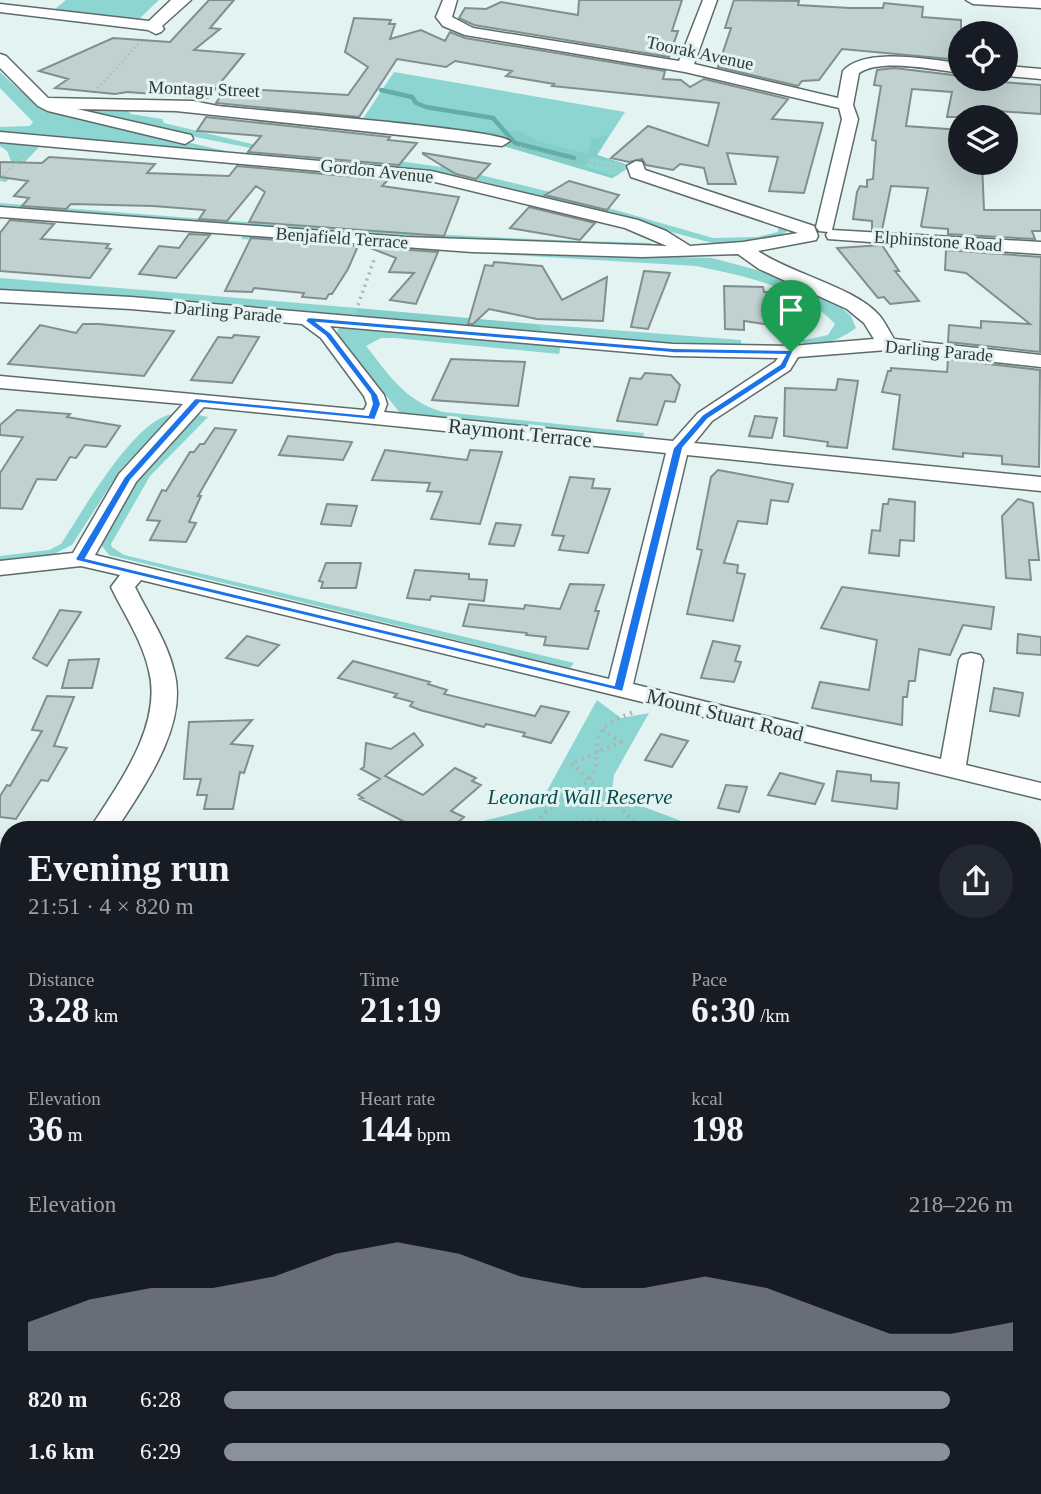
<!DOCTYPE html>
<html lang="en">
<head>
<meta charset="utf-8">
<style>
	:root { --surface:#171b24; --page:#242831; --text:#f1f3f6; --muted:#9ea1a6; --accent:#8c9099 }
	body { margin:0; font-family:Georgia,serif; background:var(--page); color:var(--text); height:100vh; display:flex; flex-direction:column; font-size:26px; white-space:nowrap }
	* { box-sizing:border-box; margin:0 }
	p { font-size:23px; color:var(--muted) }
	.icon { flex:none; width:38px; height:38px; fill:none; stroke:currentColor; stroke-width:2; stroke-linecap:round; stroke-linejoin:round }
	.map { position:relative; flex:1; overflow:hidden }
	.panel { position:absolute; left:0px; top:821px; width:1041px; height:674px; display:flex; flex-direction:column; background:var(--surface); border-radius:28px 28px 0 0; box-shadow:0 7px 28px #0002 }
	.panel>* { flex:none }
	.buttons { position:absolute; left:948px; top:21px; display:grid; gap:14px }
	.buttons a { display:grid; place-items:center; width:70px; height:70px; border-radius:50%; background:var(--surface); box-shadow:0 7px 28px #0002; font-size:35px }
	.pin { position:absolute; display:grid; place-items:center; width:60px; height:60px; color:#fff; margin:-72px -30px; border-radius:50% 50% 50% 0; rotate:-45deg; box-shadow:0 0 7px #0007 }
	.pin .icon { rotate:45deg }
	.round { display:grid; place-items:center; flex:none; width:74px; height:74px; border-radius:37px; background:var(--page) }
	.overview { display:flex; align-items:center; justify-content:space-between; height:119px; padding:0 28px }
	h1 { font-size:38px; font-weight:800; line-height:52px }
	.metrics { display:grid; grid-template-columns:repeat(3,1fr); gap:10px; height:119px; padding:7px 28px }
	.metrics div { display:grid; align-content:center }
	.metrics b { font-size:35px; font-weight:800 }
	.metrics small { font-size:19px; font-weight:400 }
	.metrics p { font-size:19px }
	.chart { height:196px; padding:14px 28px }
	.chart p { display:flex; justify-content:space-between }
	.chart svg { width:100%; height:126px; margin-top:7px; fill:var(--accent); opacity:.7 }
	ul { padding:0 28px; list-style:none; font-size:23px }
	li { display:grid; grid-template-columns:112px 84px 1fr; align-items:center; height:52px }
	li i { height:18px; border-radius:9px; background:var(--accent) }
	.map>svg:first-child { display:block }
	.green { fill:#8cd5d1 }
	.forest { fill:#84cec9 }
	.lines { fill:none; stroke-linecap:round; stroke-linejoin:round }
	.stream { stroke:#63ada8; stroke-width:4.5 }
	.building { fill:#c1d1d0; stroke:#808f8d; stroke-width:2 }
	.minor-casing { stroke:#5d6b6a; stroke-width:3 }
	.path-far3 { stroke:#a9b6b5; stroke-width:2.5; stroke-dasharray:1 3.5; stroke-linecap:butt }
	.path-far2 { stroke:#a9b6b5; stroke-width:3.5; stroke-dasharray:2 4.5; stroke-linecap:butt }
	.path-far1 { stroke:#a9b6b5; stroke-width:4.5; stroke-dasharray:2 5; stroke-linecap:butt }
	.path { stroke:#a9b6b5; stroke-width:5; stroke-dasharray:2.5 7; stroke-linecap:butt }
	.minor { fill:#fff; fill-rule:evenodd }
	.route { fill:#1a73e8; stroke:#fff; stroke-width:2; fill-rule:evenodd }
	.labels { text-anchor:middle; stroke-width:6; stroke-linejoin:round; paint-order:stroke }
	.far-street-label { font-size:18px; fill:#303736; stroke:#e3f3f2 }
	.street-label { font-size:21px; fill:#303736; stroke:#e3f3f2 }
	.park-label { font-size:21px; font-style:italic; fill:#074c49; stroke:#e3f3f2 }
</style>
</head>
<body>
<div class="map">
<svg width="1041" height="1494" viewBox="0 0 1041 1494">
	<rect width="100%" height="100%" fill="#e3f3f2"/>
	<path class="green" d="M66,0H159L137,21L54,10Z
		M0,72L36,105L47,110L243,155L0,132V127L30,126L33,122L0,88Z
		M394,72L625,112L597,155L628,165L627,169L612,178L500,145L504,139L362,120Z
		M79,109L127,110L131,114L162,119L164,123L277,150L398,161L456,169L567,196L713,238L757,237L778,232L779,223L792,227C775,244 738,246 716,244L462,176L255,149L136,125Z
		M0,141L41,145L6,182L0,181L11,161L7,151L0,146Z
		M0,203C217,220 434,238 652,243L647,247L501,245L0,209Z
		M245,234L546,253L712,258L757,270L811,291L842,308L851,316L856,328C841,339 817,351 799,341L828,335L835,324C802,287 743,276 696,266L241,239Z
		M0,278L357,308L353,319L0,292Z
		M536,324L741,340V348L691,347L550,336Z
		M344,327L561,345L559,354L395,338H381L366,346C390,376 405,401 443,412L644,433L643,438L400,413L337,334L338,329Z
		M173,414L121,469L72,545L54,554L0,561V556L49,550L61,544C83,511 134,419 173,414Z
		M198,415L208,417L150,476L111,544L112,547L124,555L574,663L570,668L109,555L101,545L102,538L135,482Z
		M597,700L621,718L649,713L614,775L612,790L625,800L703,829H480L483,821L538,807Z
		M1039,959L1041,960V1104L1032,1103V966Z"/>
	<path class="forest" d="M486,131H520L537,141L587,154L592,139L610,134L597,155L628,165L592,158L584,166L611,175L621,173L612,178L500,145L504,139L474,134Z
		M357,308L536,324L550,336L353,319Z"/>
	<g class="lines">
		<path class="stream" d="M381,90L412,97L416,103L426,107L493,118L515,143L574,158"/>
	</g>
	<path class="building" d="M209,0H234L210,28L220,29L194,50L244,54L208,98L127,92L115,94L55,88L68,79L39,71L113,38L170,42Z
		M579,0H682L672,31H678L669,57L474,25L459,18L465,8L486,9L501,2L578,15Z
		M734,0L799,1L798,5L850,8H883L884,3L923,7L922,17L961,20V60L842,49L819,80L802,81L798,86L718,67L731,28H725Z
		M354,18L391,20L389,24H395L390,39L421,30L445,41L450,32L465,38L665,71L663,79L681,80L690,87L704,79L788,99L772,119L823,123L804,193L769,191L778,157L727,153L736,184H708L704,168L680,164L673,170L646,165L642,159L629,162L611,158L648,126L708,146L719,103L552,86L554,84L506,76L512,71L455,61L446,67L397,59L359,117L216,103L226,88L348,95L368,67L345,52Z
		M894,68L961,76V79L1041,85V114L969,109L968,117H947L952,92L912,89L906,126L961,130V163H982L984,210H1041V231H1032L1035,239L948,234V229L923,227L921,226L928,188L891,186L882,230H872V221L853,219L857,192L860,186L867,187V180L873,179L876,141L872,140L881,86L874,85L877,70Z
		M206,117L390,137L388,140L417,143L399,165L248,152L261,136L197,131Z
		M423,154V153L490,164L476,179L456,174Z
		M49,157L155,164L147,173L229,176L237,166L388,180L382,186L459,197L444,236L249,222L265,192L256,186L227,221L199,219L205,210L153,206L71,204L66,209L22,206L29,198L14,196L28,181L0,177V162L42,163Z
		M569,181L619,195L607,210L545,195Z
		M529,207L595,223L580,240L510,228Z
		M10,220L54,224L41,239L109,244L106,248L111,249L90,278L0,271V233Z
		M189,234L210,235L176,278L139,274L159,246L179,248Z
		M251,238L358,246L348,269L332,294H329L326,299L302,297L304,293L254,288L252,292L225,291Z
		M882,245L899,271H895L919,301L890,304L884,297L878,298L837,248Z
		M368,247L438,252L416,304L390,300L414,273L389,272L396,258Z
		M946,250L1041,257L1040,352L948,342L949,325L981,328V321L1030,324L966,273L945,270Z
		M494,262L542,266L562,300L607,277L603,321L537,319L489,309L473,324H468L485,265L493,266Z
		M644,271L670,273L648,329L631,327Z
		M724,286L763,287L764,292H768L770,325L744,321V330L725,329Z
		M83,324H99L174,331L144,376L8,364L40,325L76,333Z
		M234,335L259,337L232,383L191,380L218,337L232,338Z
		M451,359L525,362L518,406L432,400Z
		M948,359L1040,370L1039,467L1002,464V456L963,453V457L893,449L900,395L882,392L888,371H891V368L947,372Z
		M645,373L671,375L680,385L675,402L665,401L657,425L617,421L630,378L641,379Z
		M838,379L858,381L847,448L827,446L828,442L784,436L785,388L836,390Z
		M17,410L70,414L67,417L120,426L106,447L85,445L76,458L70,457L56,480L37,479L22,509L0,508V473L23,437L0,435V425Z
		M755,416L777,418L772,438L749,436Z
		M215,428L236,430L198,496H201L189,522L196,523L186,542L150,540L160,521L147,520L162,490L166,491L190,452H194L200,444H204Z
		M288,436L352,442L343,460L279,455Z
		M385,450L467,460L470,450L502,452L480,524L431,519L442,492L427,491L430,483L372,480Z
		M718,470L793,484L788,502L771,500L767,524L738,521L724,563L738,565L737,573L745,574L733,621L687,614L702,550L697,549L711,477Z
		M570,477L594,479L592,488L610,489L588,553L559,550L564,536L552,535Z
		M889,499L915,502L914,541L900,540L899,556L869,553L872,530L880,531L883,504H888Z
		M1018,499L1033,503L1039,560H1029L1031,580L1006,578L1002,516Z
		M327,504L357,506L351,526L321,524Z
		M496,523L521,525L514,546L489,544Z
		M326,563H361L356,588H321L323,582L319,581Z
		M415,570L469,574V579L487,580L484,601L431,596L430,600L407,598Z
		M570,584L604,585L595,611H599L588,649L544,645L546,637L526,635L527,633L463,626L469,604L524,609L525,605L560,609Z
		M842,587L994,607L991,629L963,625L950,655L919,649L915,681H909L907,697H903L902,725L812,708L820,682L869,690L877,640L821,628Z
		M60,610L81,612L47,666L33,658Z
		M1018,634L1041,637V655L1017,653Z
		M247,636L279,645L258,666L226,658Z
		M713,641L740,646L735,661L741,662L734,682L701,678Z
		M99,659L92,688H62L69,660Z
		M353,661L430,682L428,684L447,690L444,694L535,716L541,706L569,712L551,743L523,736L525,733L486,724L484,727L420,710L410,706L413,702L394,697L397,694L338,678Z
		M994,688L1023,693L1019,716L990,711Z
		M47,696L74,697L54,746L67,748L48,781L41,780L16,819L0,817V796L7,785L10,786L42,731L32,730Z
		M252,720L231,744L253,746L244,773L240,772L233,809H204L207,795H197L201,779H184L189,722Z
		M414,733L423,745L385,776L423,795L455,768L476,778L472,781L481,785L451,811L464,817L449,830H420L360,799L363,798L358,795L380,779L361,769L364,767L366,743L391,749Z
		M661,734L688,741L672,767L645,760Z
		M837,771L871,775V781L899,783L897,809L832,801Z
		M780,773L824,784L815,804L768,795Z
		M726,785L747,787L739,812L718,808Z"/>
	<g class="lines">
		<g class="minor-casing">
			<path id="minor" d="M171,0H191L162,26L164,29L161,32L156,34L148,30L0,12V4L149,21Z
				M443,0H457L452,17L473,28L679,61L703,0H717L694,64L838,98L843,71C865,46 931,60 961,63V73C934,70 882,58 859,73L853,105L858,119L832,230L1041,242V254L828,239L826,235L828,232L819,231L816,227L842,119L839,108L685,72L465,35L443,26L436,17Z
				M966,0H1041V8L973,4Z
				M0,54L6,56L48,98L193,101L218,106C253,110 500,129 510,141L502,146L176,111L77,109L191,135L193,139L185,144L48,111L38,106L0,68Z
				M1006,66L1041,69V79L1006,76Z
				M0,132L431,171L638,220L666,231L690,246L743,242L798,233L631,177L627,166L636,161L642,162L645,170L651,172L814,226L818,236L816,240L758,251C792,274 854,287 879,315C885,322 889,331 894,339L1041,355V367L887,350L798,357L790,370L712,421L694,443L1041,477V491L687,455L633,684L941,759L959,660L962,655L971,653L980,655L983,660L966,765L1041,783V799L141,580L135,587C148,614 167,641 174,671C189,725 144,786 116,830H89C117,786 163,726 149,671C143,642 124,614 111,587L120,575L81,566L0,575V561L73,553L119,474L183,404L0,388V376L364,410L367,404L364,396L321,338L302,324L131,309L0,302V290L131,297L673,344L791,346L874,339L864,323L847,309L759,269L738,254L642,257L472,252L0,217V207L405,237L667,246L625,228L431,181L0,142ZM330,326L673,356L778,358L775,362L698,413L673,441L384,412L387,404L384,395ZM204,407L666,453L609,679L95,555L136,482Z
				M1032,1230H1041V1256H1032Z
				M1041,1408V1438L1032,1439V1409Z
				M638,1486H705L701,1494H634Z"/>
		</g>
		<path class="path-far3" d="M98,88L142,40
			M520,146L573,161L617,167
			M0,179L24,155"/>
		<path class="path-far2" d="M358,305L375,257"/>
		<path class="path-far1" d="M603,729L621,742L571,763L638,825
			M533,830C550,799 568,801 589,779C603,765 591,742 604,728C611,720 624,717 633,712
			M534,830L594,820L654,830
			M0,925L9,926"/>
		<path class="path" d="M1032,1025L1041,1027"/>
		<use href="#minor" class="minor"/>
	</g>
	<path class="route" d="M308,317L673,348L794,350L786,368L708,419L683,448L623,692L77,561L75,559L124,477L195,398L368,415L372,404L370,395L325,336L305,321ZM318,323L673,353L785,355L780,364L702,415L673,448L614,685L86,558L131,480L200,403L375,420L381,404L378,395L331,333Z"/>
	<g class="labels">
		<g class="far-street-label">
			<text transform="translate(700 53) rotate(12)" y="6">Toorak Avenue</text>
			<text transform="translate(204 89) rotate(2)" y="6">Montagu Street</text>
			<text transform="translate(377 171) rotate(6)" y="6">Gordon Avenue</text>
			<text transform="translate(342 238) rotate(4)" y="6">Benjafield Terrace</text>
			<text transform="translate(938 241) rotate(4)" y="6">Elphinstone Road</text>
			<text transform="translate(228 312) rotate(5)" y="6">Darling Parade</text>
			<text transform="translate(939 351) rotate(5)" y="6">Darling Parade</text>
		</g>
		<g class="street-label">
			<text transform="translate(520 433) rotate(6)" y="7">Raymont Terrace</text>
			<text transform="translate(725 715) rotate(14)" y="7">Mount Stuart Road</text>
		</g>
		<g class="park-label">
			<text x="580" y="804">Leonard Wall Reserve</text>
		</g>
	</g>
</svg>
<div class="buttons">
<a><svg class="icon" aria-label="locate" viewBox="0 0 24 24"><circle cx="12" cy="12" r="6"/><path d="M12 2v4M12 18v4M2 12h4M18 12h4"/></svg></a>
<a><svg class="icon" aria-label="layers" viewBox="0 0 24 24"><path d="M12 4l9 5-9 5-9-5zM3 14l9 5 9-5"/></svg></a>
</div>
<div class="pin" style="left:791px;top:352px;background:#1e9e55"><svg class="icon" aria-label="arrive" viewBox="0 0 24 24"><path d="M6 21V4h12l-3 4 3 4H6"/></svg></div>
<section class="panel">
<div class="overview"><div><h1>Evening run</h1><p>21:51 · 4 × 820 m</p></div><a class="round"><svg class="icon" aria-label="share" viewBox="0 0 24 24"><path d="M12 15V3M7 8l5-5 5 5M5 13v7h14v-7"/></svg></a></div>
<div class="metrics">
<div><p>Distance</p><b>3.28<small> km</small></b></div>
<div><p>Time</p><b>21:19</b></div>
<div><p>Pace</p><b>6:30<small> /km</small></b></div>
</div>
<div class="metrics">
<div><p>Elevation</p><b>36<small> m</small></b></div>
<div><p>Heart rate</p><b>144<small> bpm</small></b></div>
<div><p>kcal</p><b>198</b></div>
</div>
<div class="chart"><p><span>Elevation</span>218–226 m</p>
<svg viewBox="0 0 160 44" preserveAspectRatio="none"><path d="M0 44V34L10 26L20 22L30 22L40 18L50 10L60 6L70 10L80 18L90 22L100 22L110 18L120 22L130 30L140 38L150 38L160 34V44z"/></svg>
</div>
<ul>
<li><b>820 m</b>6:28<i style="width:92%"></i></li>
<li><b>1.6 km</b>6:29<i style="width:92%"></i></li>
</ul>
</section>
</div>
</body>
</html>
